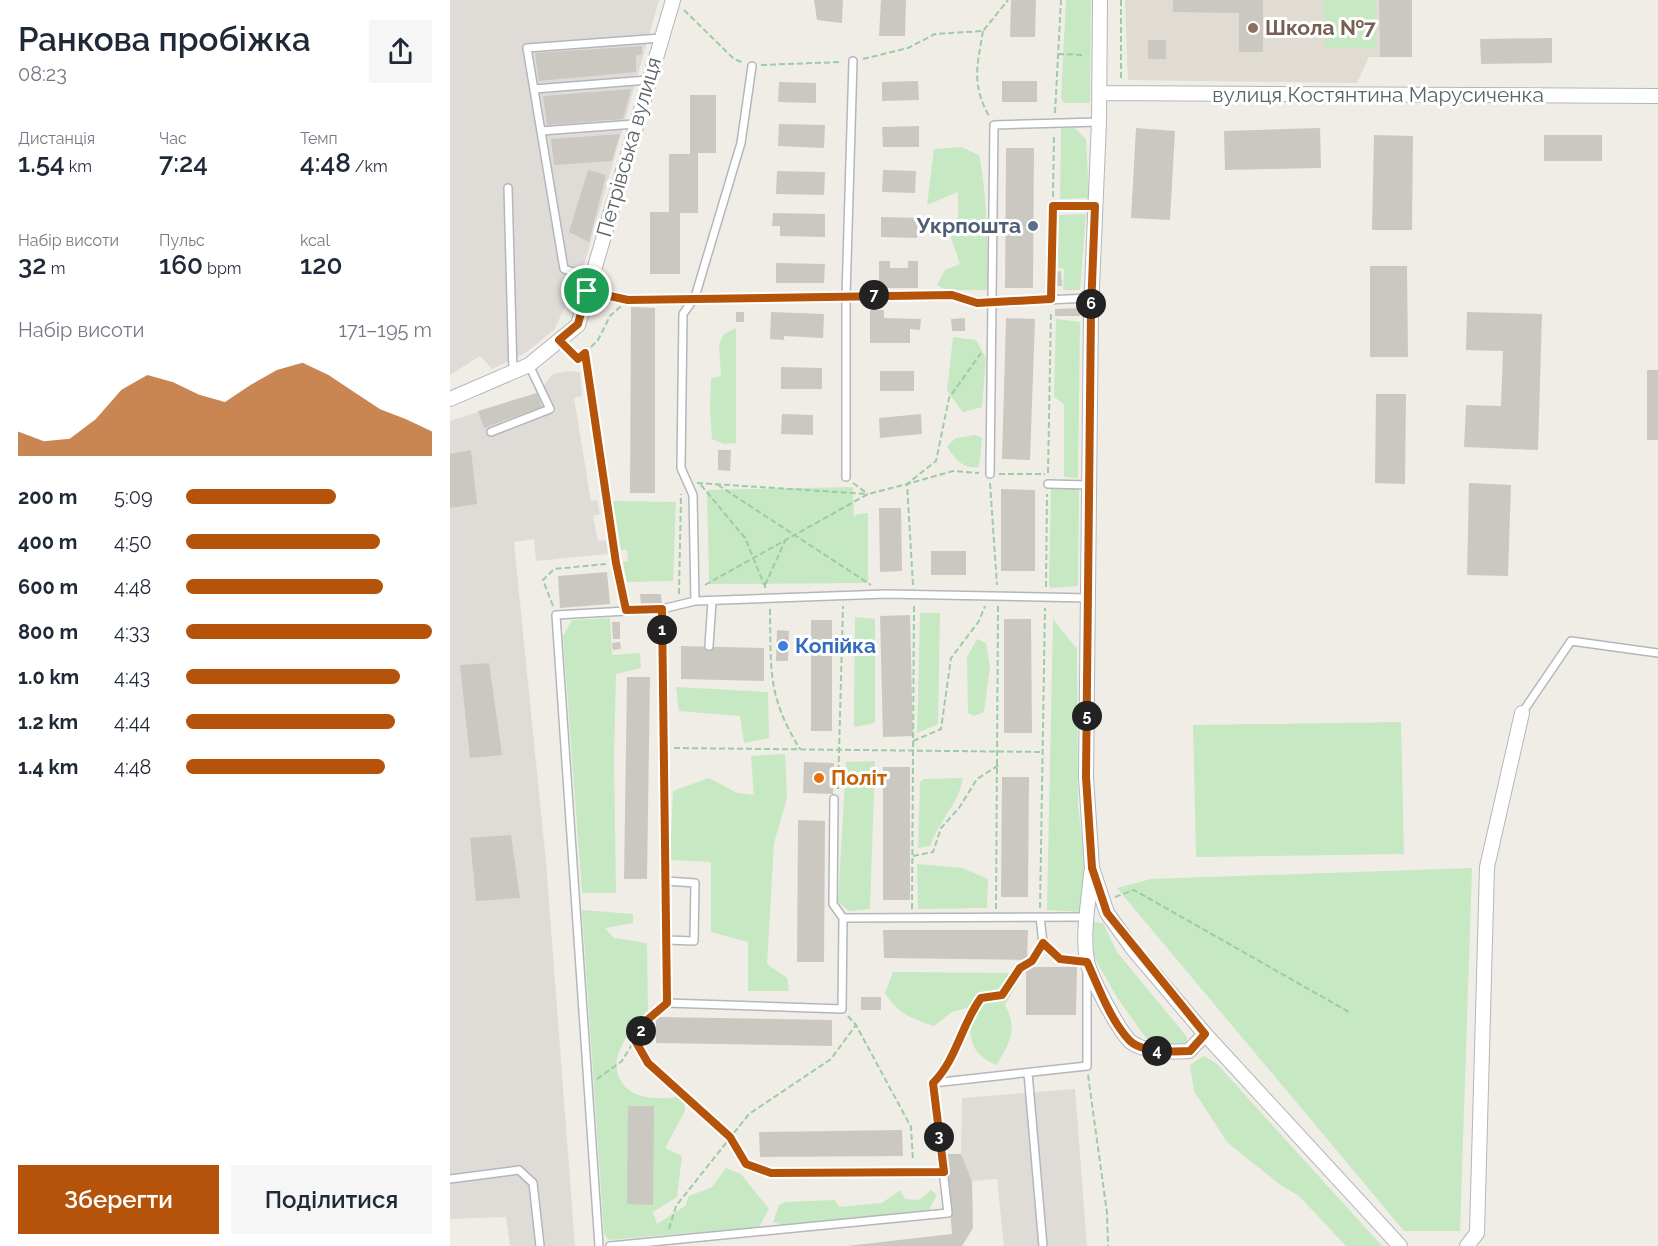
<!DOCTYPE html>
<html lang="uk">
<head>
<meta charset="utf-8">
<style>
	:root { --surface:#fff; --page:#f6f6f7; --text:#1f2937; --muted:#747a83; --accent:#b45309 }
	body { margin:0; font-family:Raleway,sans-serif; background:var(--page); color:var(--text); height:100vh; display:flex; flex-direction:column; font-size:22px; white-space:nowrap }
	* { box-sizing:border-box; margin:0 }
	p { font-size:20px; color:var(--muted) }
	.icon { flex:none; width:33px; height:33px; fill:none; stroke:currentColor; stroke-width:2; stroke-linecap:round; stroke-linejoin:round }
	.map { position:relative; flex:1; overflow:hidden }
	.details { display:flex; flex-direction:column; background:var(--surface); width:450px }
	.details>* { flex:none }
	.pin { position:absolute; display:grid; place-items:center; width:51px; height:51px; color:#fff; margin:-26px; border:3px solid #fff; border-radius:50%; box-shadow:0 2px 6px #0007 }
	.km { position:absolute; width:30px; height:30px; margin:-15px; border-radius:50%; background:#222; color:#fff; font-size:16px; line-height:30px; text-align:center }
	.round { display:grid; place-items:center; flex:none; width:63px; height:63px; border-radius:0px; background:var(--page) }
	.headline { display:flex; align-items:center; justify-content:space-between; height:102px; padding:0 18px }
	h1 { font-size:33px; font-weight:600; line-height:45px }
	.stats { display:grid; grid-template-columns:repeat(3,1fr); gap:9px; height:102px; padding:6px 18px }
	.stats div { display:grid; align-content:center }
	.stats b { font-size:26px; font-weight:600 }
	.stats small { font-size:16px; font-weight:400 }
	.stats p { font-size:16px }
	.chart { height:168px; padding:12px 18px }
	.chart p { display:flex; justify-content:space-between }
	.chart svg { width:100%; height:108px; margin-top:6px; fill:var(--accent); opacity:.7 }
	.action { display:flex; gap:12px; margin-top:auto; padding:12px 18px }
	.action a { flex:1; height:69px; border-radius:0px; background:var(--accent); color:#fff; font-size:24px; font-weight:600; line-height:69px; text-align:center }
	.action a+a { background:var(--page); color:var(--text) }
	ul { padding:0 18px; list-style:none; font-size:20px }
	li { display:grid; grid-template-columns:96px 72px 1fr; align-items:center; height:45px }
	li i { height:15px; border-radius:8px; background:var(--accent) }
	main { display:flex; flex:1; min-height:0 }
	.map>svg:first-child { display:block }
	.industrial { fill:#dfdcd8 }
	.education { fill:#e0dcd4 }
	.green { fill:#c6e8c3 }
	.building { fill:#cbc8c2 }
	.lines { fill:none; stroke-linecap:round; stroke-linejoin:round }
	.lane-casing { stroke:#b3b7bb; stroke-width:10 }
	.street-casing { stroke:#b3b7bb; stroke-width:16 }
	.path { stroke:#9ccca5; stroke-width:2; stroke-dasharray:6 3; stroke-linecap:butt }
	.lane { stroke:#fff; stroke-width:7 }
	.street { stroke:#fff; stroke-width:14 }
	.route-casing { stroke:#fff; stroke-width:12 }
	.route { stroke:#b45309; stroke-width:8 }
	.education-dot { fill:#8d6e63; stroke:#fff; stroke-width:2 }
	.service-dot { fill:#5c6f8a; stroke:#fff; stroke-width:2 }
	.shop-dot { fill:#3f7fe0; stroke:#fff; stroke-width:2 }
	.food-dot { fill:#e8710a; stroke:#fff; stroke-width:2 }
	.labels { text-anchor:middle; stroke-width:6; stroke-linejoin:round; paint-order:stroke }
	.education-label { font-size:21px; font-weight:bold; fill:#785e54; stroke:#fff; text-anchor:start }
	.street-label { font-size:21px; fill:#5e6367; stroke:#fff }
	.service-label { font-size:21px; font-weight:bold; fill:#4e5e75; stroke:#fff; text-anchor:end }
	.shop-label { font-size:21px; font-weight:bold; fill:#366cbe; stroke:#fff; text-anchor:start }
	.food-label { font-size:21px; font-weight:bold; fill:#c56008; stroke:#fff; text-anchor:start }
</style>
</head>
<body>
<main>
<section class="details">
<div class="headline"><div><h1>Ранкова пробіжка</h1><p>08:23</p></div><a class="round"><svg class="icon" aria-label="share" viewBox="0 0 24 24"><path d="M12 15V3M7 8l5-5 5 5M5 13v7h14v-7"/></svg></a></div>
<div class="stats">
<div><p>Дистанція</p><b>1.54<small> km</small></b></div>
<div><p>Час</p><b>7:24</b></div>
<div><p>Темп</p><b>4:48<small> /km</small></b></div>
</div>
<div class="stats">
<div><p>Набір висоти</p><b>32<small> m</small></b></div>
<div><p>Пульс</p><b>160<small> bpm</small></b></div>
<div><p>kcal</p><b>120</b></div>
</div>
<div class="chart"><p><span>Набір висоти</span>171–195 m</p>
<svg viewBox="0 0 160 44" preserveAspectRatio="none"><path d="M0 44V34L10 38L20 37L30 29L40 17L50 11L60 14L70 19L80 22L90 15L100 9L110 6L120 11L130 18L140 25L150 29L160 34V44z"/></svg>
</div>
<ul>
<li><b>200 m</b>5:09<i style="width:61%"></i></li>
<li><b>400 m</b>4:50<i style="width:79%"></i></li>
<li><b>600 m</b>4:48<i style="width:80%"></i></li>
<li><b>800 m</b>4:33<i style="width:100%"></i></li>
<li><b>1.0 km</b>4:43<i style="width:87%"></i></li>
<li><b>1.2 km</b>4:44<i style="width:85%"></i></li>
<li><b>1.4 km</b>4:48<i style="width:81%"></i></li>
</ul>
<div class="action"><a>Зберегти</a><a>Поділитися</a></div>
</section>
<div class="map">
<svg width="1208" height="1246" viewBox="0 0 1208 1246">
	<rect width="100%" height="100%" fill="#f0ede6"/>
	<path class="industrial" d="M0,0H209L133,269L104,330L75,353L42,369L30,356L0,375Z
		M119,371L130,372L132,396L124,398L141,501L147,500L150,514L143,516L148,541L156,540L158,554L86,561L84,539L64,542L96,862L125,1246H60L56,1217L0,1219V421L87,393L103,374Z
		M625,1089L637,1246H554L547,1179L522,1181L511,1154L512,1098Z"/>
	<path class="education" d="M675,0H929L930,57H919L907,83L678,80Z"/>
	<path class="green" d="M616,0H641L640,103H614L611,98Z
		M874,0H926V48H875Z
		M611,127L625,128L636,139L639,198L610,199Z
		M511,147L529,155C538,199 537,245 538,290H496L487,285L495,270L510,264L501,238L508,217V192L477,205L484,149Z
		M636,214L630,290H613L614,269L608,268L609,215Z
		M606,319L630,322L628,478L614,477V404L604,397Z
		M286,328V443L274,444L262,439L260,409L261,378L271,376L269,344L274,334Z
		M503,337L526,340L536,358L532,407L513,412L497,391Z
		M526,435L532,438L529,467C513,470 504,458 497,446L506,438Z
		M403,487L404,517L408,514L418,513V583L259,584L257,490Z
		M601,488L629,489L628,586L601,588L599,585Z
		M163,501L226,502L223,581L177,582L173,562L178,561L177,550H171Z
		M470,613H490L488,724L467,733Z
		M405,617L425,619V723L404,727Z
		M160,618L162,655L190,653L191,668L166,674L164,755L166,893H132L113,636L122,620Z
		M603,619L627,649L628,804L636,876L631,912L597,910Z
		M527,639L536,643L540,666L534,712L524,716L518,713L517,657Z
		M226,687L318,692L319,738L294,743L290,716L229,711Z
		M951,722L954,854L746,857L743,725Z
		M335,754L337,798L324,843L317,964L337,978L339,991H298V942L261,932V862L220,860L223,791L259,778L287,793L304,795L301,756Z
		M425,761L420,909L399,911L388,902L396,762Z
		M513,778C509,803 489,821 480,846L468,848L470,782L474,779Z
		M467,864L512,868L538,879L537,908L468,909Z
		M1022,868L1010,1231H954L667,888L701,879Z
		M132,910L183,914V923L155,928L164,938L197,943L198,1010C180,1029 149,1067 179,1090C193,1101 218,1098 234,1097L235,1111L215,1148L232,1156L227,1197L203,1212L207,1224L235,1206L239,1196L262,1187L276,1168L291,1174L319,1209L309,1227L159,1240L154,1234Z
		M643,922L653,923L667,952L737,1037V1045L714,1047L699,1042L668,999L644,957Z
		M443,972L563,973L572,975L555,1005C568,1029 560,1042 547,1065C521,1055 516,1036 524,1011L520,1007L502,1012L484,1026C462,1019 447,1013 435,993Z
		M754,1056L767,1064L932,1246H896L849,1196L829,1184L777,1142L744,1091L740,1065Z
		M450,1190L455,1199L469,1200L481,1190L487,1195L479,1210L333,1225L323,1222L329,1205L335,1202L385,1200L389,1207L432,1203Z"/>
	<path class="building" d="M364,0H393L392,23L367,20Z
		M431,0H456L455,36H429Z
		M561,0H586L585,37H560Z
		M723,0H813V52H789V13L723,12Z
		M929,0H962V57H930Z
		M1102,38V63L1031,64L1030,39Z
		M698,40H716V59H698Z
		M192,46V54L186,56V72L89,81L85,53Z
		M468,81L469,100L432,101V82Z
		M552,81H587V102H552Z
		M329,82L366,83V103L328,102Z
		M181,89L173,119L97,125L93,96Z
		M240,95H266V153H248V213H230V274H200V212H219V154H240Z
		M329,124L375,125L374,148L328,146Z
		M469,126V147H433L432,127Z
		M686,128L725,131L720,220L681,218Z
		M870,128L871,168L775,170L774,131Z
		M170,134L162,161L104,165L101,139Z
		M924,135L963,136L962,230H922Z
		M1094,135H1152V161H1094Z
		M556,148H584L583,288H555Z
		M138,170L156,175L139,242L119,232Z
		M433,170L466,171L465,193L432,192Z
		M327,171L375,172L374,195L326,194Z
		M323,213L375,214V237L330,236V226H322Z
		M431,217L468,218L467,238L431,237Z
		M429,261H440V268H458V261H468V288H429Z
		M326,263L375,264L374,283H326Z
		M920,266H957L958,357H920Z
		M611,271L612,286H604V272Z
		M181,307L205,308V493H180Z
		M630,308V316H605V309Z
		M420,310H434V318L471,319L470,330L460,329V343H420Z
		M286,312H294V322H286Z
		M321,312L374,314L373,338L334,336V340L320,339Z
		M1017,312L1092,314L1088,450L1014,447L1016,405L1051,406L1053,351L1016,350Z
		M515,318V331H502L501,319Z
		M556,318L585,319L580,460L552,459Z
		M331,367L372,368V389H331Z
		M1197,370H1208V440H1197Z
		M430,371H464V391H430Z
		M87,393L92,407L34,428L28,411Z
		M926,394H956L955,484L925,483Z
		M332,414L363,415V435L331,434Z
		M471,414L472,434L430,438L429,418Z
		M21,450L27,504L0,508V454Z
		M268,450H281L280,471L268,470Z
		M1019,483L1061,485L1058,576L1017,575Z
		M551,489L585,490V571H551Z
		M429,508H451L452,571L430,572Z
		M481,551H516V575H481Z
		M157,572L160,604L110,608L108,576Z
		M190,594H211L212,606H191Z
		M460,615L463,736L433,737L430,616Z
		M554,619H581L582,733H554Z
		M361,620H382V731H361Z
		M162,622H170V639H163Z
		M327,630L339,631L338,661H326Z
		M170,642L171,649L163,650L162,643Z
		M231,646L314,648V681L231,679Z
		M39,663L52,755L20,758L10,665Z
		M177,677H200L197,879H174Z
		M354,762L384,763L383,794L353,793Z
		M433,767H460V900H433Z
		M552,777H579L578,897H551Z
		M348,820L375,821L374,962H347Z
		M61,835L70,898L26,901L20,838Z
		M433,930H578L577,960L434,958Z
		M576,967H627L626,1015H576Z
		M411,997H431V1010H411Z
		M206,1017L382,1020V1046L206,1043Z
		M178,1106H204L203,1205L177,1204Z
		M452,1130L453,1156L310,1157L309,1132Z
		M496,1154H511L522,1181L523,1228L512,1246H397L502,1234Z"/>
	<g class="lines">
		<g class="lane-casing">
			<path id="lane" d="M84,89L198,80
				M91,131L185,124
				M58,188L63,372
				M603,206H645
				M141,278L114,269L77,48L211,38
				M396,296L502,295L527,303L641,298
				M135,353L166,563L176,610
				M41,432L100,409L79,365
				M540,474L544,125L649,122
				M396,477V296L403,61
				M598,484L639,485
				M245,601L243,495L231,468L233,314L245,297L291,143L302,66
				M212,609L217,1003L392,1009L393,918L638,917
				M259,646L262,601
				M1072,713L1121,641L1208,653
				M384,799L383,904L393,918
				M216,881L245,883L244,941L216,940
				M578,1073L593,1246
				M321,1173L493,1172
				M0,1179L69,1170L83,1183L90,1246
				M149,1246L106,615L212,609L245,601L436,594L639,598
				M160,1246L498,1213L483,1083L637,1066V962L611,959L593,943L590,917"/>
		</g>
		<g class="street-casing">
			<path id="street" d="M650,0L649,122L641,311L636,777L642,868L657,913L683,949L755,1034L950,1246
				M649,93L1208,96
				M0,399L79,365L128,325L223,0
				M641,873C639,901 632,933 637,961C640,976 669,1032 681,1042C695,1053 723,1052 739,1051L755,1034
				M1017,1246L1027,1233L1037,867L1072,713"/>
		</g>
		<path class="path" d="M671,0V81
			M234,10L284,59L294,63
			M533,31C527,67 521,84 540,118
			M608,54L635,55
			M413,59L458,48L485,34L533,31L558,0
			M311,65L392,62
			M605,113L611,0
			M603,197L604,134
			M602,290L603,215
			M152,294L178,300L232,298
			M256,297L385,296
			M141,347L148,340L160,316L178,300
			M598,473L601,311
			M549,474H595
			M247,483L418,494
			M403,483L418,494
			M540,483L547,585
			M251,485L295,538L316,589
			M268,485L421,585
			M255,585L418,494L457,484L486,461L499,398L531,353
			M315,585L335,541
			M463,585L457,484L503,471L529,473
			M596,587L597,494
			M229,594L231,494
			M103,606L93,580L104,569L156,564
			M320,609C321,669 317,696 350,749
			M463,741L491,729L501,658L529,621L535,606
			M224,748L593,752
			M388,789L393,606
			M463,856L483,852L491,828L509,808L527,779L549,765
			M665,897L684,890L899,1012
			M590,908L595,608
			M462,909L464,605
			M546,909L548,606
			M398,1016L406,1025L461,1127L463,1161
			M186,1042L198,1063L281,1137L296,1164L312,1170
			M494,1071L518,1016L531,998L552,995L570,968L582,961L588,950
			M638,1075L657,1213L658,1246
			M147,1079L172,1061L196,1021L211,1009
			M219,1229L226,1206L299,1114L381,1059L406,1025"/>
		<use href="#lane" class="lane"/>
		<use href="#street" class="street"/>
	</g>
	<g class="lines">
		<g class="route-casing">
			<path id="route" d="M603,206H645L641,310L636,777L642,868L657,913L755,1034L740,1051C723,1052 693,1053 680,1041C660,1020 649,988 637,962L610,959L593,943L582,961L570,968L552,995L531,998C511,1025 507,1059 483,1083L494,1172L321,1173L296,1164L280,1137L198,1063L186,1042L196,1021L217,1003L212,609L176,610L166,563L135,353L128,359L109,340L128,324L137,291L178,300L502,295L527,303L601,299Z"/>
		</g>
		<use href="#route" class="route"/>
	</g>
	<circle class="education-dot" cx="803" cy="28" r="6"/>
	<circle class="service-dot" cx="583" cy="226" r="6"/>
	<circle class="shop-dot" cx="333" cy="646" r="6"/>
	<circle class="food-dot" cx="369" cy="778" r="6"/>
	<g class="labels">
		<g class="education-label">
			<text x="815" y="35">Школа №7</text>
		</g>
		<g class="street-label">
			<text x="928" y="102">вулиця Костянтина Марусиченка</text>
			<text transform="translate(179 147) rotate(-74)" y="7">Петрівська вулиця</text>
		</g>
		<g class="service-label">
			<text x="571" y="233">Укрпошта</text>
		</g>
		<g class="shop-label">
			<text x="345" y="653">Копійка</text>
		</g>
		<g class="food-label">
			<text x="381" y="785">Політ</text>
		</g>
	</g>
</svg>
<div class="pin" style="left:137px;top:291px;background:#1e9e55"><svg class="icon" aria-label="arrive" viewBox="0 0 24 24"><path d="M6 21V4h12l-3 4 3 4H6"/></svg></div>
<b class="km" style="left:212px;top:630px">1</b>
<b class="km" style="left:191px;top:1031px">2</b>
<b class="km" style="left:489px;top:1137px">3</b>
<b class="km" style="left:707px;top:1051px">4</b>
<b class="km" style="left:637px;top:716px">5</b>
<b class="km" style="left:641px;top:304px">6</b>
<b class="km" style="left:424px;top:295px">7</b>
</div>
</main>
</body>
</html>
